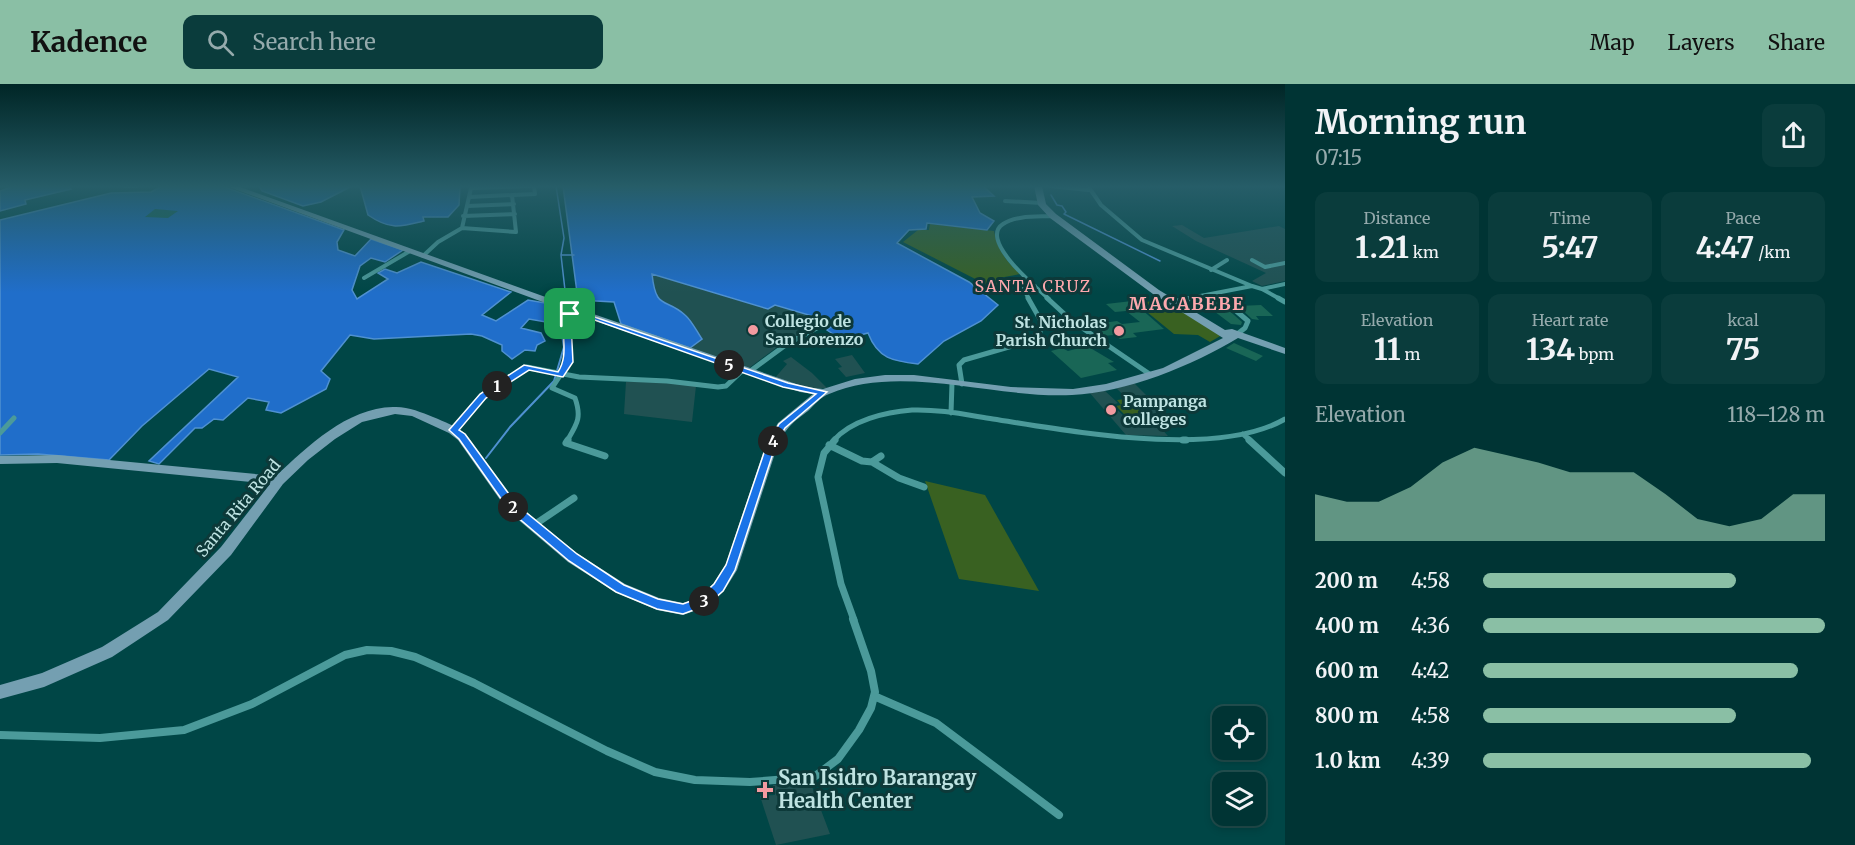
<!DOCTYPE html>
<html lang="en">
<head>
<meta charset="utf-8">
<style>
	:root { --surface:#003434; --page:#0a3c3c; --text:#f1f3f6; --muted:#95aaac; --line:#224f4f; --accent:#8abfa5 }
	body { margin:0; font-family:Merriweather,serif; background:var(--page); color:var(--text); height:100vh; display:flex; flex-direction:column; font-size:22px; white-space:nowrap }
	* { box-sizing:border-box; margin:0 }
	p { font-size:20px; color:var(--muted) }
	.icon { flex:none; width:33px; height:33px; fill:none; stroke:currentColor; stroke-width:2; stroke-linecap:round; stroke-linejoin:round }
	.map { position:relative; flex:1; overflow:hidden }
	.details { display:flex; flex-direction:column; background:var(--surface); width:570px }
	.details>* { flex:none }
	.tools { position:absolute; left:1212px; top:622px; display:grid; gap:12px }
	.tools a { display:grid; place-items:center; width:54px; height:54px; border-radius:12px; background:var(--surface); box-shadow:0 3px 9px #0003,0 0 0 2px var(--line); font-size:30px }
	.pin { position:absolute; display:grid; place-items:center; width:51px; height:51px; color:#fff; margin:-26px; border-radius:12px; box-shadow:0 3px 9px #0006 }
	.km { position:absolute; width:30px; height:30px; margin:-15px; border-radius:50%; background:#222; color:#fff; font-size:16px; line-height:30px; text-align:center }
	.round { display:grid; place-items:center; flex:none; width:63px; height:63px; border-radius:12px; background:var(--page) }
	.head { display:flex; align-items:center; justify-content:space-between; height:102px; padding:0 30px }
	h1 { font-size:33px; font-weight:700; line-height:45px }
	.metrics { display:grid; grid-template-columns:repeat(3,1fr); gap:9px; height:102px; padding:6px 30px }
	.metrics div { display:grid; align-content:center; border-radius:12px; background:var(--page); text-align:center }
	.metrics b { font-size:30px; font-weight:700 }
	.metrics small { font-size:16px; font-weight:400 }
	.metrics p { font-size:16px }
	.chart { height:168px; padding:12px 30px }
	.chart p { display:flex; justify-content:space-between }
	.chart svg { width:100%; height:108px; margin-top:6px; fill:var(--accent); opacity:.7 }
	ul { padding:0 30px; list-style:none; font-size:20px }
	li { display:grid; grid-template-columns:96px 72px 1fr; align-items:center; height:45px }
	li i { height:15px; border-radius:8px; background:var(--accent) }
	header { display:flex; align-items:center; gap:36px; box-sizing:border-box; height:84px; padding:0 30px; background:var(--accent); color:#111 }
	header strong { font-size:28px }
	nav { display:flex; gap:33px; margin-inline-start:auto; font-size:21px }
	.search { width:420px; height:54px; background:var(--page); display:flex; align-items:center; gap:15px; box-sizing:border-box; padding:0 21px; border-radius:12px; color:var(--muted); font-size:22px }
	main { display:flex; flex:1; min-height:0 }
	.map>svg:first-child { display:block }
	.built { fill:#205152 }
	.green { fill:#396121 }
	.water { fill:#206eca; stroke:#4f91d1; stroke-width:1.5 }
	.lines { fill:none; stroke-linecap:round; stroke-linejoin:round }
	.stream-far1 { stroke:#4f91d1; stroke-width:1.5 }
	.stream { stroke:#4f91d1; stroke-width:2 }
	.building { fill:#196656 }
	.street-far3 { stroke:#4b9a9a; stroke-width:4 }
	.street-far2 { stroke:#4b9a9a; stroke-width:5 }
	.street-far1 { stroke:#4b9a9a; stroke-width:7 }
	.street { stroke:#4b9a9a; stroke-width:8 }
	.secondary { fill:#749fb1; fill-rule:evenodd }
	.route { fill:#1a73e8; stroke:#fff; stroke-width:1.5; fill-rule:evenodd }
	.poi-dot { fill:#f49aa0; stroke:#0d3939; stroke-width:2 }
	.labels { text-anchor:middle; stroke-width:6; stroke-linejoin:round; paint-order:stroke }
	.far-quarter-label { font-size:16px; letter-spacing:1.5px; fill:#fda8ad; stroke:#0d3939 }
	.poi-label { font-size:16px; font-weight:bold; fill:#bee3e2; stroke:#0d3939; text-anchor:start }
	.street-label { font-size:16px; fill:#bee3e2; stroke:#0d3939 }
	.far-district-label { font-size:18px; font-weight:bold; letter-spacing:1.5px; fill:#fda8ad; stroke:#0d3939 }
	.near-poi-label { font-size:20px; font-weight:bold; fill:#bee3e2; stroke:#0d3939; text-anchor:start }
</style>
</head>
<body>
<header>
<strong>Kadence</strong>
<div class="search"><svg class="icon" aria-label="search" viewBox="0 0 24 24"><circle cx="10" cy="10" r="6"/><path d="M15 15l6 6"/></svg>Search here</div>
<nav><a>Map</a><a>Layers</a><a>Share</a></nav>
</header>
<main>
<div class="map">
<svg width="1285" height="761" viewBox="0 0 1285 761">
	<rect width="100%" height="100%" fill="#004646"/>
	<path class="built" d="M1182,141L1204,154L1279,142L1285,145V197L1262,202L1252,197L1266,189L1196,157L1172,142Z
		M652,190L768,225L775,221L828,237L780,261L749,284L690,264L701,255L685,231L662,219L654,206Z
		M852,271L865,289L846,293L838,284L842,283L835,275Z
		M791,273L812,289L827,304L811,305L774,295L787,280L783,277Z
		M662,297L696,302L692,338L624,330L626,298Z
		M1134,299L1174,339L1158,341L1168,352L1126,351L1089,308L1104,306L1118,319L1112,321L1126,334L1153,332L1144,321L1135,322L1115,303Z
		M810,697L830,750L776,761L760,712L775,711L773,701Z"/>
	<path class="green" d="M930,140L994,147C997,165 1006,177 1020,190L999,194L1000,204L989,202L903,158L918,146H929Z
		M1164,216L1222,251L1210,258L1198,251L1174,250L1136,219Z
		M1126,315L1135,322H1142L1152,331L1127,333L1116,322L1121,321L1117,316Z
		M925,397L985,411L1039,507L959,495Z"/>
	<path class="water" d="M14,102H73L69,103L71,105L25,116L26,120L0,127V107Z
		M162,102H222L344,146L337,158L338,166L355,172L371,155L403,166L385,178L371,174L360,182L352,206L357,215L388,195L378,189L385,185L397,189L421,178L511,208L482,231L496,237L528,216L545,219L559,226L557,240L529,235L521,244L541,249L545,257L537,261L535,267L525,266L512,275L502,267V261L482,252L471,250L374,255L350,251L321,287L330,295L326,305L281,329L266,326L269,318L248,314L223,336L214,335L202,344H195L159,380L149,377L238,293L209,285L142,342L109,376L38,370L0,371V136L111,109L151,108Z
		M259,102H352L321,118L303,122L262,107Z
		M360,102H460L459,121L448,133H423L424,137C399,143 390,146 368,131Z
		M563,102H983L994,112L972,113L980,129L994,137L987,146L927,139L926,145L909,146L897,159L969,198L998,221L981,237L944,257L918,280C893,277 878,275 868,249L842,256L827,246L836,239L775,221L768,225L652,190C656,227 665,213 685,231C692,237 697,248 702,255L690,264L621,240L614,218L578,216Z"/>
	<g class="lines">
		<path class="stream-far1" d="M556,102L564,154L561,171L566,215
			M1051,111L1057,121L1062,122L1066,128L1064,130L1160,177
			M561,171H574"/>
		<path class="stream" d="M486,374L510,343L554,297L564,263L562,251L565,214"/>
	</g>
	<path class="building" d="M155,125L178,127L168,134L145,133Z
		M1217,216L1242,238L1241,241L1231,240L1202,218Z
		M1132,217L1164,245L1133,249L1137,253L1120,255L1114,251L1103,252L1091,244L1107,242L1103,239L1117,237L1122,240L1140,238L1126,227L1115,228L1106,220Z
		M1261,221L1273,232H1256L1259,236L1252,235L1238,222Z
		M1234,259L1263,272L1256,277L1226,264Z
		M1087,262L1114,278L1108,279L1117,286L1081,294L1051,267L1062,264L1068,267Z"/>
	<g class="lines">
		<path class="street-far3" d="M125,102H137
			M1050,102L1088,106
			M1088,102L1101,121L1142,156L1252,202
			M469,113L512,111
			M1005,117L1042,119
			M467,122L514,120
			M463,132L515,130
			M462,144L516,148L512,111L535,110L534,102
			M423,172L438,158L462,144L471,104L531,102
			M1252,176L1265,183L1285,179
			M1211,186L1227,176
			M364,194L410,167
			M1262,205L1280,215
			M1216,210L1222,215
			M1029,215L1023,204L1035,202
			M1049,215C1038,205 978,156 1003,140C1016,131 1038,133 1053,132
			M1185,215L1252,202L1262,205L1285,200"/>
		<path class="street-far2" d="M1047,214L1072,237L1151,291
			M1221,214L1248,237L1245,244L1236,251
			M1278,214L1285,218
			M1172,218L1193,214
			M749,288L787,260L826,239
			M962,300L959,281L964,276L1023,259L1040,248L1041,237L1028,214
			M951,329L952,299
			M453,346L483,312L527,283L579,293L667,297L718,303L726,302L743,286
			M0,349L14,334
			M1243,350L1251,357
			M567,357C577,340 582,334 575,314L552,304L569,278L567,239L573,226
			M833,357C851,336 886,328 912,326C939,325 967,331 993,335C1071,347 1216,375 1285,335"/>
		<path class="street-far1" d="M568,356L566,359L605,372
			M835,356L824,369L818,393L841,500L854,536
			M1183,356H1186
			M1249,356L1285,389
			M829,361L862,377L872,378L899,394L924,403
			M872,378L881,372
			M534,441L574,414"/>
		<path class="street" d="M874,612L936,639L1059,731
			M0,651L100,654L184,646L252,620L345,571L367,566L391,567L415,573L474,599L607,667L655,688L695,696L750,698L814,693L838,675L859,646L871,624L875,608L871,587L853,535"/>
		<path class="secondary" d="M226,102H237L576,224L805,303L823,305L855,295L885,291H914L1011,303L1073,305L1106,300L1163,284L1223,254L1153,210L1050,134L1038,121L1034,102H1042L1046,120L1056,130L1159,206L1225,246L1232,245L1285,264V270L1238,254C1194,281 1125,309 1072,311C995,315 901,279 829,310C821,313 814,321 808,327C793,338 787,343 778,360L737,486L724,507L708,522L683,531L657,526L615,508L568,478L508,427L458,356L449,349L412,332L395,330L362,338L335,355L308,376L283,400L231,471L168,536L112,573L44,603L0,615V601L42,589L102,563L158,528L221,463L270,400L57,379L0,380V372L57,371L276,392C308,362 347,324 393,323C407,322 421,328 433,333C445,338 456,342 466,350L518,421L578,470L625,500L659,514L683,519L698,514L714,499L726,480L766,360L778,339L813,310L800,308L570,228Z"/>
	</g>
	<linearGradient id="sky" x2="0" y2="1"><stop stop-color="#002626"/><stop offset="0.49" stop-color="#265d68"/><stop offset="1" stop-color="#265d68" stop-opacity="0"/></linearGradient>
	<rect width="1285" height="209" fill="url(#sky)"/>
	<path class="route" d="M571,225L788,299L827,308L785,344L776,360L735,486L723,507L707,521L683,530L657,525L616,508L569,477L509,426L459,355L449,346L480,310L524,281L558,288C572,266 555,244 571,225ZM575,229L783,303L816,310L779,340L767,360L726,481L714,500L699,514L683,520L658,515L624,501L577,470L517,421L465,350L459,346L486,314L529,286L563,293L573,278L571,239Z"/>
	<g class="poi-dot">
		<circle cx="753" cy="246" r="6"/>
		<circle cx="1119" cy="247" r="6"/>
		<circle cx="1111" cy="326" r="6"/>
		<path d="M762 697h6v6h6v6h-6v6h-6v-6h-6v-6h6z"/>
	</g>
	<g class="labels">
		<g class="far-quarter-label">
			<text x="1033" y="208">SANTA CRUZ</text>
		</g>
		<g class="poi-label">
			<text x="765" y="243">Collegio de<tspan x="765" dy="18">San Lorenzo</tspan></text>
			<text x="1107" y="244" text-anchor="end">St. Nicholas<tspan x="1107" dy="18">Parish Church</tspan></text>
			<text x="1123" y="323">Pampanga<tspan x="1123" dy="18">colleges</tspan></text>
		</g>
		<g class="street-label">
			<text transform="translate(238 424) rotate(-50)" y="6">Santa Rita Road</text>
		</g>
		<g class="far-district-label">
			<text x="1187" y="226">MACABEBE</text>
		</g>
		<g class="near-poi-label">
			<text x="778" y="701">San Isidro Barangay<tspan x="778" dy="23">Health Center</tspan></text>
		</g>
	</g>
</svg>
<div class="tools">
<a><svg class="icon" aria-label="locate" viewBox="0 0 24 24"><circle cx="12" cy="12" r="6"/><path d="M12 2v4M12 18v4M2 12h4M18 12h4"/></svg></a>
<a><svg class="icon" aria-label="layers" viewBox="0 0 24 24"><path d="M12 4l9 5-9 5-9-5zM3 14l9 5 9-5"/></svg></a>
</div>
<div class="pin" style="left:570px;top:230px;background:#1e9e55"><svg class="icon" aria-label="arrive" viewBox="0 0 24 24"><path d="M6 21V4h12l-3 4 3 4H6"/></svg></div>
<b class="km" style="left:497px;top:302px">1</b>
<b class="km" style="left:513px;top:423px">2</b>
<b class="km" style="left:704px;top:517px">3</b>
<b class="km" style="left:773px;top:357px">4</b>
<b class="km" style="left:729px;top:281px">5</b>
</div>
<section class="details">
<div class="head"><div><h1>Morning run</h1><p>07:15</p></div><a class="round"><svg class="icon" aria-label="share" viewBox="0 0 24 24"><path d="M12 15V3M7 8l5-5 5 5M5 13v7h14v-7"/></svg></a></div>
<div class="metrics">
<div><p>Distance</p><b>1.21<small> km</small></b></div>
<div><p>Time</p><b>5:47</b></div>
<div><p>Pace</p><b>4:47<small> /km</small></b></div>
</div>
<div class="metrics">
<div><p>Elevation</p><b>11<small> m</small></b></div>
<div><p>Heart rate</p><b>134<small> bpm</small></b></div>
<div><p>kcal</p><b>75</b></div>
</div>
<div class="chart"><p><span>Elevation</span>118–128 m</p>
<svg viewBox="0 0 160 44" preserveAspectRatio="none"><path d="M0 44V25L10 28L20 28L30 22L40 12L50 6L60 9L70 12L80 16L90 16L100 16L110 25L120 35L130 38L140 35L150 25L160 25V44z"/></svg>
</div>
<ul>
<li><b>200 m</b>4:58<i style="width:74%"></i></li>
<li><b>400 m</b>4:36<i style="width:100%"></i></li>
<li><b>600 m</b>4:42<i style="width:92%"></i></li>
<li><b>800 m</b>4:58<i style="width:74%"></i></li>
<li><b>1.0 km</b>4:39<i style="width:96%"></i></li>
</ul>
</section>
</main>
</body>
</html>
